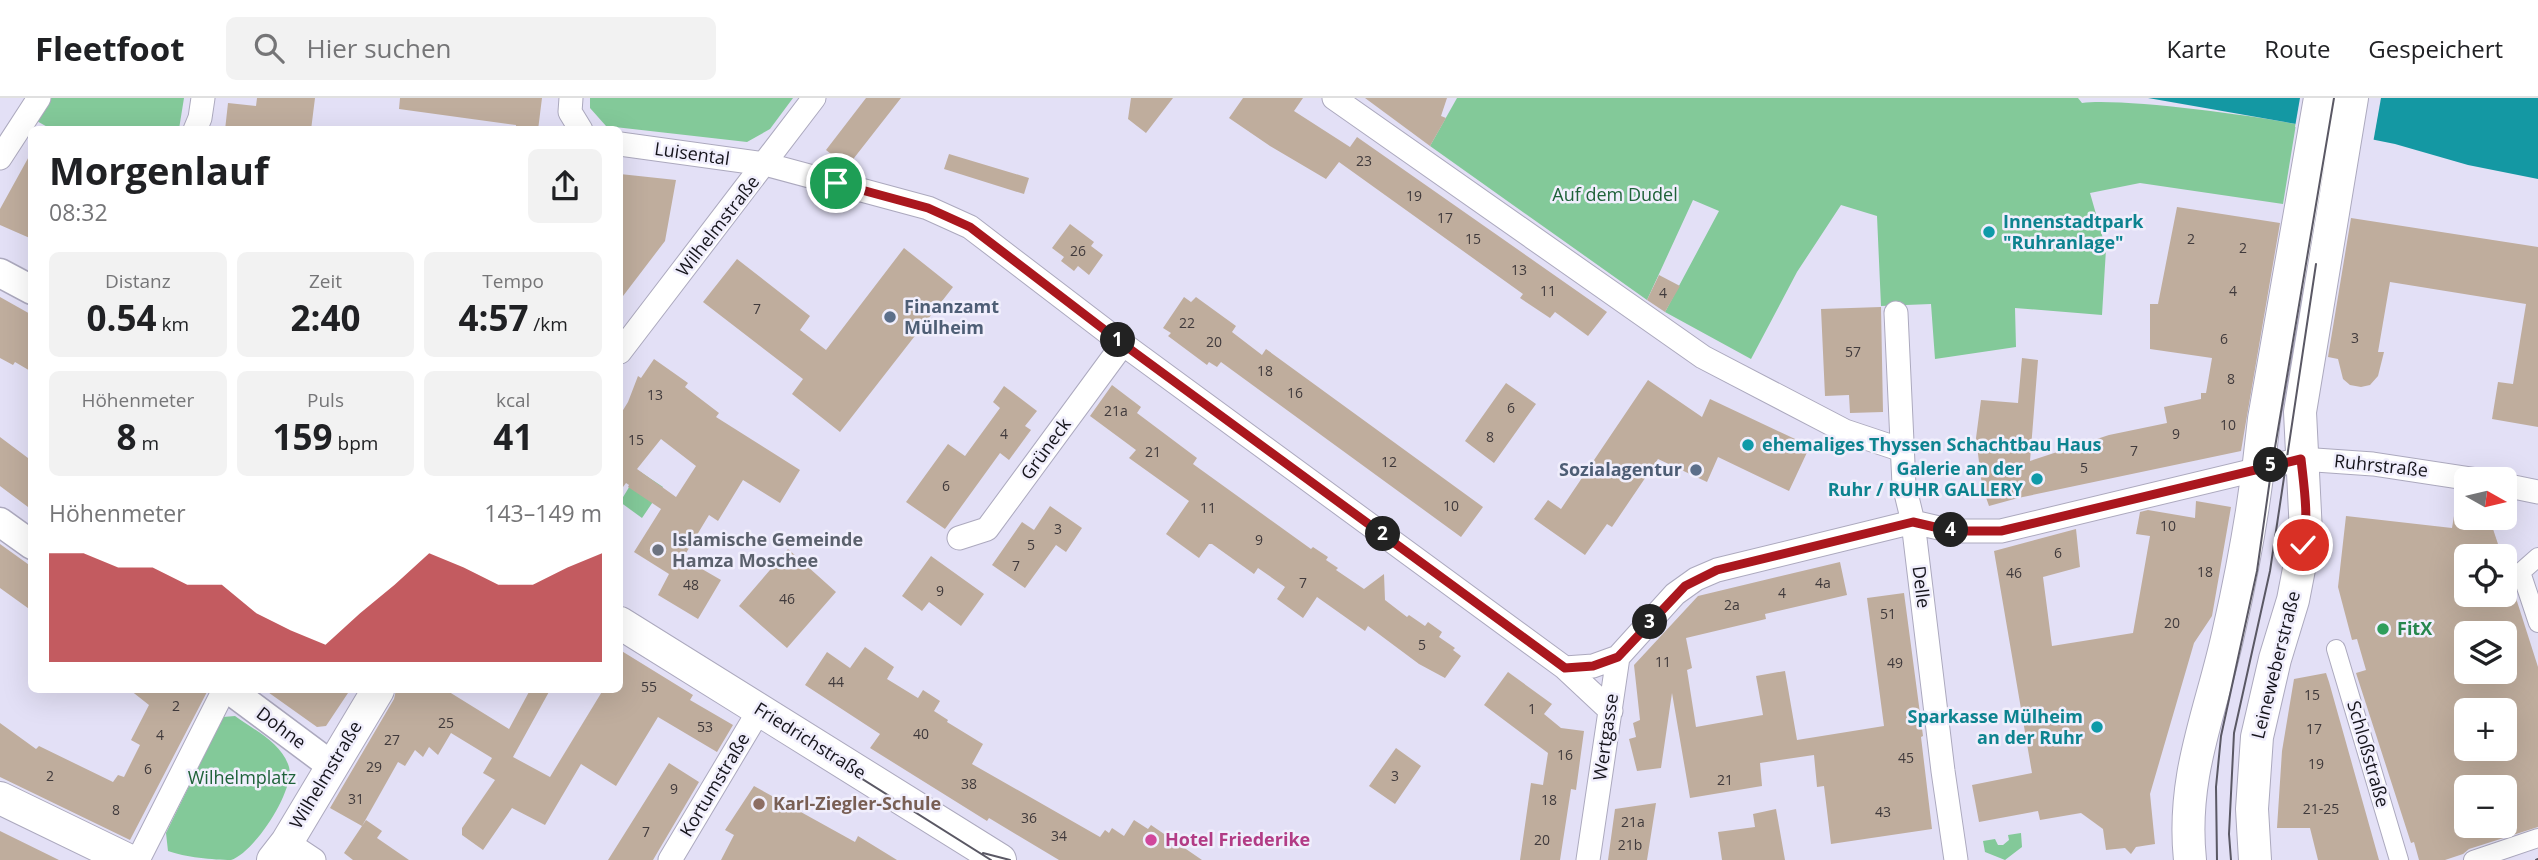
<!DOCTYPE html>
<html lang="de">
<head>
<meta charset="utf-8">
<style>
	:root { --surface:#fff; --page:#f2f2f2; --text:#202124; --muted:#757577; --line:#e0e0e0; --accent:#aa171e }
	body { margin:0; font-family:"Open Sans",sans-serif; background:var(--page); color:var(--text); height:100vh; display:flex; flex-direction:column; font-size:26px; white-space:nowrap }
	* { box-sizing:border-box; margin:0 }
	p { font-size:23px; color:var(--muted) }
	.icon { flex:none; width:38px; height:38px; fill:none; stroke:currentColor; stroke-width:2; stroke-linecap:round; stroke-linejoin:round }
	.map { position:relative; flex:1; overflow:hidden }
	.side { position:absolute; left:28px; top:28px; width:595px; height:567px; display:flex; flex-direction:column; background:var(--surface); border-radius:10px; box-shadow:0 7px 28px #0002 }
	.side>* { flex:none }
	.needle { width:46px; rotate:98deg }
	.fabs { position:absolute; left:2454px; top:369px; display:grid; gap:14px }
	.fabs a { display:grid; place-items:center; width:63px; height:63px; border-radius:10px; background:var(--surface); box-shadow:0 7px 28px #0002; font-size:35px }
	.pin { position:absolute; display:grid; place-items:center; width:60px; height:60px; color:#fff; margin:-30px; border:4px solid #fff; border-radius:50%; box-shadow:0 2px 7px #0007 }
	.km { position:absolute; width:35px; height:35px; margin:-18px; border-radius:50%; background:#222; color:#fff; font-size:19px; line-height:35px; text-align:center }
	.round { display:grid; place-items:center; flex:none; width:74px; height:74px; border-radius:10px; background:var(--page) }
	.overview { display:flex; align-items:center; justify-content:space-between; height:119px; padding:0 21px }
	h1 { font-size:38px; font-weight:700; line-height:52px }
	.metrics { display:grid; grid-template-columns:repeat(3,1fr); gap:10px; height:119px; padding:7px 21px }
	.metrics div { display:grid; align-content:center; border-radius:10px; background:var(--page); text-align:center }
	.metrics b { font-size:35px; font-weight:700 }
	.metrics small { font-size:19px; font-weight:400 }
	.metrics p { font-size:19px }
	.chart { height:196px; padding:14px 21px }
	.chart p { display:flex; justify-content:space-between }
	.chart svg { width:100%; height:126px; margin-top:7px; fill:var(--accent); opacity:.7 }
	header { display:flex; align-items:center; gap:42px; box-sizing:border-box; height:98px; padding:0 35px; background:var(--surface); border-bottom:2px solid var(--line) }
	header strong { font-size:33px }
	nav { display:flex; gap:38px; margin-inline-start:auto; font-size:24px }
	.search { width:490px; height:63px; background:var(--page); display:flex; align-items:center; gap:18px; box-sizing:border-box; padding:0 24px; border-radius:10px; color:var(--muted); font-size:26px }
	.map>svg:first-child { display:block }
	.green { fill:#83c999 }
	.water { fill:#1498a3 }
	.pier { fill:#e3e0f6 }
	.building { fill:#bfad9d; fill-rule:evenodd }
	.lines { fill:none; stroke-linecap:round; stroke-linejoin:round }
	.pedestrian-casing { stroke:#aca9be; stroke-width:20 }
	.minor-casing { stroke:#aca9be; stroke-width:25 }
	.tertiary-casing { stroke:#aca9be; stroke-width:31 }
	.secondary-casing { stroke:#aca9be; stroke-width:34 }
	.pedestrian { stroke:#fff; stroke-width:18 }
	.minor { stroke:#fff; stroke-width:23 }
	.tertiary { stroke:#fff; stroke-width:28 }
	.secondary { stroke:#fff; stroke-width:32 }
	.tram { stroke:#5a5864; stroke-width:2 }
	.route-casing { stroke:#fff; stroke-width:14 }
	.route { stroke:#aa171e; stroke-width:9 }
	.culture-dot { fill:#0f9aa8; stroke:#f0eefc; stroke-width:2.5 }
	.service-dot { fill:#5c6f8a; stroke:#f0eefc; stroke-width:2.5 }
	.worship-dot { fill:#6b7280; stroke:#f0eefc; stroke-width:2.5 }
	.leisure-dot { fill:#2e9e5b; stroke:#f0eefc; stroke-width:2.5 }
	.education-dot { fill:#8d6e63; stroke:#f0eefc; stroke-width:2.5 }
	.hotel-dot { fill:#d1479c; stroke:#f0eefc; stroke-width:2.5 }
	.labels { text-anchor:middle; stroke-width:5; stroke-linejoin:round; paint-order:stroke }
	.number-label { font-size:14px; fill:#403a3c }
	.street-label { font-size:18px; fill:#15141b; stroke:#f0eefc }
	.park-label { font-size:18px; fill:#1e6239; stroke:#f0eefc }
	.culture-label { font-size:18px; font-weight:bold; fill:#0d838f; stroke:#f0eefc; text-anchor:start }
	.service-label { font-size:18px; font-weight:bold; fill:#4e5e75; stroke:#f0eefc; text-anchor:start }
	.worship-label { font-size:18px; font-weight:bold; fill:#5b616d; stroke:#f0eefc; text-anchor:start }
	.leisure-label { font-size:18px; font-weight:bold; fill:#27864d; stroke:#f0eefc; text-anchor:start }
	.education-label { font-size:18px; font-weight:bold; fill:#785e54; stroke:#f0eefc; text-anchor:start }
	.hotel-label { font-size:18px; font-weight:bold; fill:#b23c85; stroke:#f0eefc; text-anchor:start }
</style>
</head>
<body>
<header>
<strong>Fleetfoot</strong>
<div class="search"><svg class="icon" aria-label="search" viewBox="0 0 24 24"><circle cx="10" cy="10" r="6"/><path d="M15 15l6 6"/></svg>Hier suchen</div>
<nav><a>Karte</a><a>Route</a><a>Gespeichert</a></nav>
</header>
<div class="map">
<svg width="2538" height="762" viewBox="0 0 2538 762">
	<rect width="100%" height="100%" fill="#e3e0f6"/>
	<path class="green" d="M49,0H184L179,31H51L35,22Z
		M590,0H793L770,31L747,44L606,28L590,10Z
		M1457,0H2078L2082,5C2122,0 2249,17 2296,26L2283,106L2140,85L2090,95L2106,151L2102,217L2015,210L2016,249L1935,261L1931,206L1881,208L1877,118L1841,107L1797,174L1751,261L1665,214L1719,113L1693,102L1647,202L1430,48Z
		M639,373L663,389L642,420L620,404Z
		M235,618C254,632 282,645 289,669C295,692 254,755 231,762C214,762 184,759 168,753L166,735L223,619Z
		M2021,735L2022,749L2005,762L1985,754L1983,743L1995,741L1998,747H2003L2009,742L2008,737Z"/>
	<path class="water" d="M2148,0H2538V81L2468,67L2395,46L2296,26Z"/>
	<path class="pier" d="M2300,0H2381L2373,45L2295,29Z"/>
	<path class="building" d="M257,0H315L311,32H225L228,5L256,8Z
		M400,0H542L538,32H516V27L399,11Z
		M866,0H901L847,69L826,52Z
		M1131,0H1173L1146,35L1128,21Z
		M1243,0H1303L1294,13L1350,49L1357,39L1607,214L1588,238L1555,214L1550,220L1520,200L1523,196L1339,64L1326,81L1270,48L1229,20Z
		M1365,0H1447L1441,18L1446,20L1430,48Z
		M32,53V141L0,127V111Z
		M949,56L1029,80L1024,96L944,71Z
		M620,76L676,82L665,143L620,202Z
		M2177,109L2280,125L2241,353L2018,400L1989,408L1982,388L1976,340L1981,302L2018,305L2022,260L2038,262L2030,363L2109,337L2167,325L2164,309L2201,301V295H2206L2212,260L2150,251V206H2158Z
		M2351,120L2538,149V329L2492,321L2498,284L2513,286L2526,206L2390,184L2378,254H2384L2378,278L2370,287L2361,289L2350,287L2343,281L2338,261L2328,259Z
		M1070,126L1094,144L1091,148L1103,157L1089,177L1078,168L1074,173L1061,163L1064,159L1052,150Z
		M904,150L953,189L840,334L792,296L803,281L703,204L737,161L810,218L800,232L826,252Z
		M1659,177L1680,188L1665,214L1647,202Z
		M0,199L32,217V274L15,264L13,267L0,260Z
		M1184,199L1191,204L1196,199L1236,228L1232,234L1262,257L1266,251L1483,409L1461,439L1221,264L1217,269L1209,264L1207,267L1168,238L1171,235L1163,230Z
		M1881,209L1883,314L1850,315L1849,297L1825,298L1821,211Z
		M654,261L688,285L685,289L719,315L716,319L800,372L780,405L743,382L718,423L709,417L683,460L721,482L698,521L658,497L669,476L634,454L661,411L628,389L629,387L626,385L620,393V317L628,304L638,278L641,280ZM661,341L696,368L676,399L637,371Z
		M1648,282L1702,319L1710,301L1810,348L1789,393L1718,359L1707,384L1658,361L1612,429L1607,426L1585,457L1534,421L1548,402L1561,411Z
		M1506,285L1536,306L1494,365L1465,343Z
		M1112,287L1141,309L1137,315L1197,360L1193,366L1311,451L1313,449L1328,459L1326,462L1338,470L1336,472L1364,491L1384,476L1385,502L1407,519L1409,517L1425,528L1428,524L1442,534L1439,539L1455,550L1453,552L1461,558L1445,580L1419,566L1368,528L1365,533L1317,499L1303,520L1277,501L1285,489L1258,470L1254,476L1212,446H1209L1199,460L1166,436L1189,403L1129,360L1136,352L1090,318Z
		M1004,288L1037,313L1025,328L1031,332L1009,362L1000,355L945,431L906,404L948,346L965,358L1000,310L993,304Z
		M0,339L32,363V412L0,388Z
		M2196,403L2231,409L2212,518L2194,545L2150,696L2155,746L2136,749L2131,756L2125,750L2106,752L2103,731L2081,715L2040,722L2038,713L1979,724L1972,687L2032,675L1994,453L2076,431L2080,469L2043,479L2052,548L2133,535L2150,438L2136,436L2140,414L2148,412L2195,420Z
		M1050,408L1082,430L1066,454L1056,447L1025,490L992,467L1022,424L1034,432Z
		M2346,418L2452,430L2454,418L2490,422L2502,458H2466V497H2515L2538,569V729L2469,751L2463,756L2445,762H2419L2414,744L2411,745L2356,575L2366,572L2357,541L2352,542L2338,489ZM2466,536H2504V574H2466ZM2466,612H2504V651H2466ZM2466,690H2504V728H2466Z
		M0,446L32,469V513L0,490Z
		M788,451L836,494L787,550L739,508Z
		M931,458L984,496L961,528L929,504L922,513L902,498Z
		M1840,464L1847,497L1765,516L1766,521L1686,540L1692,570L1687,572L1696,629L1763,617L1756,578L1785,573L1797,642L1884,628L1867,500L1904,495L1923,638L1921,639L1932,731L1831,746L1824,688L1817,689L1814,657L1760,665L1762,688L1690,700L1672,595L1661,670L1637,673L1629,641L1636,639L1633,625L1640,622L1634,567L1698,498Z
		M865,549L894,569L887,581L918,600L923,592L940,603L934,613L948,622L947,624L983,646L972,666L1100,739L1105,732L1109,735L1112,730L1124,738L1134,722L1148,731L1151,727L1202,762H1059L989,720L987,723L870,650L880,636L805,587L827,554L850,570Z
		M620,552L693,597L690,602L733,627L717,654L658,619L616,688L581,666L545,727L512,710L483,752L462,737V730L495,682L483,675L492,660L451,635L438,657L429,649L423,659L415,652L405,668L398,664L362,728L330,710L394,601L396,592H446L509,631L530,592H550L513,659L550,679L603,592H620Z
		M1508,574L1552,606L1544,616L1561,630L1584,633L1576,692L1571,691L1560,762H1520L1531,685L1543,687L1548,655L1484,607Z
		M2326,575L2329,584L2379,762H2318L2310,730H2277L2282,653L2294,581Z
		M130,592H208L130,742L0,679V625L36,651L39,648L113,684L118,677L124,679L140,647L131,642L149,607Z
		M265,592H350L326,628L317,629Z
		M1396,650L1421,668L1395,706L1369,688Z
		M669,665L699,684L653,762H608Z
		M754,688L855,744L858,738L897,762H721L734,737L725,732Z
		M1656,705L1647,762H1608L1615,711Z
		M1776,711L1785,762H1722L1718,734L1755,729L1753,716Z
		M366,722L382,733L377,740L409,762H353L344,755Z
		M0,733L59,762H0Z"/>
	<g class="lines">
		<g class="pedestrian-casing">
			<path id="pedestrian" d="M2538,459L2521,474L2538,525
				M2336,551L2399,762
				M2473,762L2538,740"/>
		</g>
		<g class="minor-casing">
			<path id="minor" d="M571,0L570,14L581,32
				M1334,0L1703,259L1845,333L1902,352
				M195,32L200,20L203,0
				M620,46L765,66L928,110L970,129L1123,246L1565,570L1611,613
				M0,60L39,0
				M1896,215L1904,387L1913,424L1943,673L1956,762
				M620,254L814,0
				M2504,387L2538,394
				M959,440L987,431L1123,246
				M1565,570L1593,568L1618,559
				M287,744L314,762
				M138,762L224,592
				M670,762L760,611
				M1588,762L1618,559L1675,496L1696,481L1717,472L1913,424L1952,433H2001L2301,361L2373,366L2478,382"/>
		</g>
		<g class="tertiary-casing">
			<path id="tertiary" d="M0,175L32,192
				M0,424L32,447
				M230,592L332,668"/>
		</g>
		<g class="secondary-casing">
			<path id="secondary" d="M620,525L1000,762
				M0,700L128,762
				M273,762L287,744L378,592
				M2190,762C2181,676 2212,612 2229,532C2245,462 2257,391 2264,321L2320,0
				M2255,762L2252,711L2257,639L2275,561L2293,502L2306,435L2300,314L2352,0"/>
		</g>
		<use href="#pedestrian" class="pedestrian"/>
		<use href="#minor" class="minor"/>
		<use href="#tertiary" class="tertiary"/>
		<use href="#secondary" class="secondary"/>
		<path class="tram" d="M802,643L991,762
			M983,755L1010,762
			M2217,762L2216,689L2221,638L2257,473L2272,367L2334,0
			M2231,762L2229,736L2234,635L2270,473L2316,166
			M2536,762L2538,761"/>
	</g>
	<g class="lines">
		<g class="route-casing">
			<path id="route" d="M836,85L928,110L970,129L1123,246L1565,570L1593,568L1618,559L1685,488L1717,472L1913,424L1952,433H2001L2301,361C2304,389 2309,419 2303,447"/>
		</g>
		<use href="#route" class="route"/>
	</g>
	<g class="culture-dot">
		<circle cx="1989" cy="134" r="7"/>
		<circle cx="1748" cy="347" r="7"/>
		<circle cx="2037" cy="381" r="7"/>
		<circle cx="2097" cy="629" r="7"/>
	</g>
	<g class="service-dot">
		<circle cx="890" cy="219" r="7"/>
		<circle cx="1696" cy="372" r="7"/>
	</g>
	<circle class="worship-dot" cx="658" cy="452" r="7"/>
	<circle class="leisure-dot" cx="2383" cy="531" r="7"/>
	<circle class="education-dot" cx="759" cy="706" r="7"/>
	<circle class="hotel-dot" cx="1151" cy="742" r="7"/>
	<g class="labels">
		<g class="number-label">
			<text x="1364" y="68">23</text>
			<text x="1414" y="103">19</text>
			<text x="1445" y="125">17</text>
			<text x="1473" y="146">15</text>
			<text x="2191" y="146">2</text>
			<text x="2243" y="155">2</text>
			<text x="1078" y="158">26</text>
			<text x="1519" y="177">13</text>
			<text x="1548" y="198">11</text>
			<text x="2233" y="198">4</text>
			<text x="1663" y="200">4</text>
			<text x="757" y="216">7</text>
			<text x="1187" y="230">22</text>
			<text x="2355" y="245">3</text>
			<text x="2224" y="246">6</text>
			<text x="1214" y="249">20</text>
			<text x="1853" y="259">57</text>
			<text x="1265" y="278">18</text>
			<text x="2231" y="286">8</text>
			<text x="1295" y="300">16</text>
			<text x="655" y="302">13</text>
			<text x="1511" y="315">6</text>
			<text x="1116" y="318">21a</text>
			<text x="2228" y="332">10</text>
			<text x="1004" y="341">4</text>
			<text x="2176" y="341">9</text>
			<text x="1490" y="344">8</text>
			<text x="636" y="347">15</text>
			<text x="2134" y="358">7</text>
			<text x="1153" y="359">21</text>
			<text x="1389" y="369">12</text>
			<text x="2084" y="375">5</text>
			<text x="946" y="393">6</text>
			<text x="1451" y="413">10</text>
			<text x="1208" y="415">11</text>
			<text x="2168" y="433">10</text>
			<text x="1058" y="436">3</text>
			<text x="1259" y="447">9</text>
			<text x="1031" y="452">5</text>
			<text x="2058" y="460">6</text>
			<text x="1016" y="473">7</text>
			<text x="2205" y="479">18</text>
			<text x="2014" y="480">46</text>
			<text x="1303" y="490">7</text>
			<text x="1823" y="490">4a</text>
			<text x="691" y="492">48</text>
			<text x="940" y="498">9</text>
			<text x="1782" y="500">4</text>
			<text x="787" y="506">46</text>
			<text x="1732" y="512">2a</text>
			<text x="1888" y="521">51</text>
			<text x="2172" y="530">20</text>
			<text x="1422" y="552">5</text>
			<text x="1663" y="569">11</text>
			<text x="1895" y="570">49</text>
			<text x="836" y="589">44</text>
			<text x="649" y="594">55</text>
			<text x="2312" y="602">15</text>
			<text x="176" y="613">2</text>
			<text x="1532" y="616">1</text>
			<text x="446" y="630">25</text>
			<text x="705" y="634">53</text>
			<text x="2314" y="636">17</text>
			<text x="921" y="641">40</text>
			<text x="160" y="642">4</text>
			<text x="392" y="647">27</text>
			<text x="1565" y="662">16</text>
			<text x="1906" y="665">45</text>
			<text x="2316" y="671">19</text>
			<text x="374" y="674">29</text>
			<text x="148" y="676">6</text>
			<text x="50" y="683">2</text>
			<text x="1395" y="683">3</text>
			<text x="1725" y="687">21</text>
			<text x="969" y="691">38</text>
			<text x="674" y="696">9</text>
			<text x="356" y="706">31</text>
			<text x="1549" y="707">18</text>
			<text x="2321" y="716">21-25</text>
			<text x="116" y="717">8</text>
			<text x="1883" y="719">43</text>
			<text x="1029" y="725">36</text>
			<text x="1633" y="729">21a</text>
			<text x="646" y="739">7</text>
			<text x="1059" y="743">34</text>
			<text x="1542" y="747">20</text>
			<text x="1630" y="752">21b</text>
		</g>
		<g class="street-label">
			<text transform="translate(692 56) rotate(8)" y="6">Luisental</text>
			<text transform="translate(718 128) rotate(-52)" y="6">Wilhelmstraße</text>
			<text transform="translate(1046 351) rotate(-54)" y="6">Grüneck</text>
			<text transform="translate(2381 368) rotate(6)" y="6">Ruhrstraße</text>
			<text transform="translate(1921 489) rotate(83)" y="6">Delle</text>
			<text transform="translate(2276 567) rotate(-76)" y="6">Leineweberstraße</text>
			<text transform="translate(281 630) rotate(37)" y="6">Dohne</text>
			<text transform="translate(1606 639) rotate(-82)" y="6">Wertgasse</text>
			<text transform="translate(810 643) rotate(32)" y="6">Friedrichstraße</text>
			<text transform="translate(2368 656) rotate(74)" y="6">Schloßstraße</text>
			<text transform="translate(326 677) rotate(-59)" y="6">Wilhelmstraße</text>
			<text transform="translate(715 687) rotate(-59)" y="6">Kortumstraße</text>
		</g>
		<g class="park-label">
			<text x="1615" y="103">Auf dem Dudel</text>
			<text x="242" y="686">Wilhelmplatz</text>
		</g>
		<g class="culture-label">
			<text x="2003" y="130">Innenstadtpark<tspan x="2003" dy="21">"Ruhranlage"</tspan></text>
			<text x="1762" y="353">ehemaliges Thyssen Schachtbau Haus</text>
			<text x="2023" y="377" text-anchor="end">Galerie an der<tspan x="2023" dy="21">Ruhr / RUHR GALLERY</tspan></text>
			<text x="2083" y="625" text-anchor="end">Sparkasse Mülheim<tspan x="2083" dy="21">an der Ruhr</tspan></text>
		</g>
		<g class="service-label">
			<text x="904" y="215">Finanzamt<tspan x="904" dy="21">Mülheim</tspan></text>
			<text x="1682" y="378" text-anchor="end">Sozialagentur</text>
		</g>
		<g class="worship-label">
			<text x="672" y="448">Islamische Gemeinde<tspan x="672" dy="21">Hamza Moschee</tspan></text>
		</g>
		<g class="leisure-label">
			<text x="2397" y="537">FitX</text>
		</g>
		<g class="education-label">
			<text x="773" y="712">Karl-Ziegler-Schule</text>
		</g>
		<g class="hotel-label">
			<text x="1165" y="748">Hotel Friederike</text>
		</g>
	</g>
</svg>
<div class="fabs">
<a><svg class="needle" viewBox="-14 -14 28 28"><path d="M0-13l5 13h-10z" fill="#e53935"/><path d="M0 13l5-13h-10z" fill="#757577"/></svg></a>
<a><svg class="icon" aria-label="locate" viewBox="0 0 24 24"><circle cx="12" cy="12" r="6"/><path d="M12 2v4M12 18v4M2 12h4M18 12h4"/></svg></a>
<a><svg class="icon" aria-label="layers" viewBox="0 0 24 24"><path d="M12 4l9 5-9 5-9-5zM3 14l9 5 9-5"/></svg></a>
<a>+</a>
<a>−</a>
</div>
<div class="pin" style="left:836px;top:85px;background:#1e9e55"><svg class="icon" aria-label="arrive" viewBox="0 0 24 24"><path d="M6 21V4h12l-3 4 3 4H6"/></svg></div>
<div class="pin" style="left:2303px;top:447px;background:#d93025"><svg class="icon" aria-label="check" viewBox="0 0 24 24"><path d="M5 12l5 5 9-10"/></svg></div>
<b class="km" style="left:1118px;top:242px">1</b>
<b class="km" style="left:1383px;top:436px">2</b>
<b class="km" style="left:1650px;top:524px">3</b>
<b class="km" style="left:1951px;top:432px">4</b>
<b class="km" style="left:2271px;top:367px">5</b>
<section class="side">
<div class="overview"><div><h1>Morgenlauf</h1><p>08:32</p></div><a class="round"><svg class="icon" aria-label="share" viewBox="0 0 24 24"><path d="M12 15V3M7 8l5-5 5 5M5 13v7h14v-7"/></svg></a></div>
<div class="metrics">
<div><p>Distanz</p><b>0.54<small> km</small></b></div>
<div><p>Zeit</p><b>2:40</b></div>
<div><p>Tempo</p><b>4:57<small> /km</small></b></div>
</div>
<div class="metrics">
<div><p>Höhenmeter</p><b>8<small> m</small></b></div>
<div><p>Puls</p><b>159<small> bpm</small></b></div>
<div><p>kcal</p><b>41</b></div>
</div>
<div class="chart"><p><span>Höhenmeter</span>143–149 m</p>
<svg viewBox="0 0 160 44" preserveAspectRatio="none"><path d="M0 44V6L10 6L20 11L30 11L40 17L50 17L60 27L70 33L80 38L90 27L100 17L110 6L120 11L130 17L140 17L150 11L160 6V44z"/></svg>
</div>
</section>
</div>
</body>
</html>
